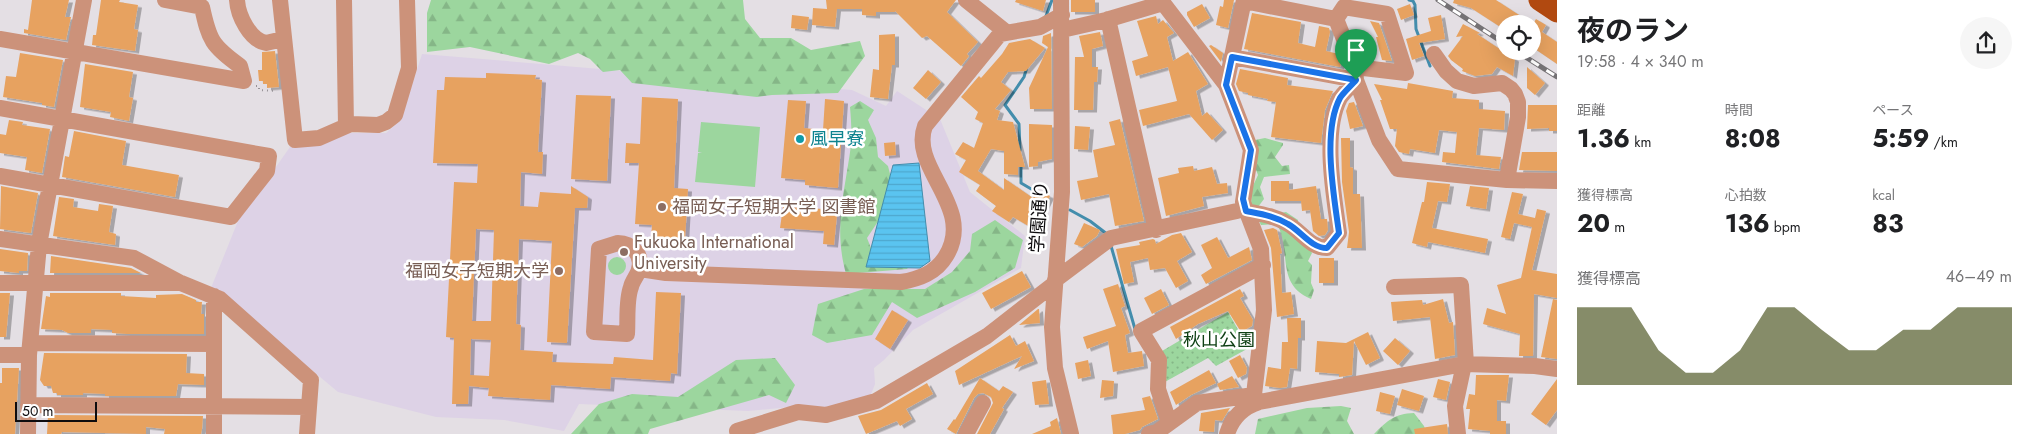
<!DOCTYPE html>
<html lang="ja">
<head>
<meta charset="utf-8">
<style>
	:root { --surface:#fff; --page:#f6f6f6; --text:#202124; --muted:#757577; --accent:#545c2b }
	body { margin:0; font-family:Jost,"Noto Sans JP",sans-serif; background:var(--page); color:var(--text); height:100vh; display:flex; flex-direction:column; font-size:19px; white-space:nowrap }
	* { box-sizing:border-box; margin:0 }
	p { font-size:16px; color:var(--muted) }
	.icon { flex:none; width:28px; height:28px; fill:none; stroke:currentColor; stroke-width:2; stroke-linecap:round; stroke-linejoin:round }
	.map { position:relative; flex:1; overflow:hidden }
	.details { display:flex; flex-direction:column; background:var(--surface); width:475px }
	.details>* { flex:none }
	.fabs { position:absolute; left:1496px; top:15px; display:grid; gap:10px }
	.fabs a { display:grid; place-items:center; width:45px; height:45px; border-radius:50%; background:var(--surface); box-shadow:0 5px 20px #0002; font-size:25px }
	.scale { position:absolute; left:15px; bottom:12px; width:82px; box-sizing:border-box; padding-left:5px; border:2px solid #0e0c0e; border-top:0; font-size:14px; line-height:18px; white-space:nowrap; color:#0e0c0e; -webkit-text-stroke:4px #fff; paint-order:stroke }
	.pin { position:absolute; display:grid; place-items:center; width:42px; height:42px; color:#fff; margin:-51px -21px; border-radius:50% 50% 50% 0; rotate:-45deg; box-shadow:0 0 5px #0007 }
	.pin .icon { rotate:45deg }
	.round { display:grid; place-items:center; flex:none; width:52px; height:52px; border-radius:26px; background:var(--page) }
	.headline { display:flex; align-items:center; justify-content:space-between; height:85px; padding:0 20px }
	h1 { font-size:28px; font-weight:700; line-height:38px }
	.metrics { display:grid; grid-template-columns:repeat(3,1fr); gap:8px; height:85px; padding:5px 20px }
	.metrics div { display:grid; align-content:center }
	.metrics b { font-size:25px; font-weight:700 }
	.metrics small { font-size:14px; font-weight:400 }
	.metrics p { font-size:14px }
	.chart { height:140px; padding:10px 20px }
	.chart p { display:flex; justify-content:space-between }
	.chart svg { width:100%; height:90px; margin-top:5px; fill:var(--accent); opacity:.7 }
	main { display:flex; flex:1; min-height:0 }
	.map>svg:first-child { display:block }
	.education { fill:#ddd2e6 }
	.grass { fill:#9cd69e }
	.forest { fill:url(#forest-firs) }
	.park { fill:url(#park-dots) }
	.water { fill:url(#water-rules); stroke:#438dac }
	.lines { fill:none; stroke-linecap:round; stroke-linejoin:round }
	.stream { stroke:#438dac; stroke-width:3 }
	.building { fill:#e7a261; fill-rule:evenodd; filter:url(#shadow) }
	.path { stroke:#989498; stroke-width:2; stroke-dasharray:1 4; stroke-linecap:butt }
	.minor { stroke:#cc927a; stroke-width:16 }
	.major { stroke:#b14910; stroke-width:21 }
	.rail-casing { stroke:#757275; stroke-width:5 }
	.rail { stroke:#fff; stroke-width:3; stroke-dasharray:9; stroke-linecap:butt }
	.route-casing { stroke:#fff; stroke-width:10 }
	.route { stroke:#1a73e8; stroke-width:6 }
	.culture-dot { fill:#0f9aa8; stroke:#fff; stroke-width:2 }
	.education-dot { fill:#8d6e63; stroke:#fff; stroke-width:2 }
	.labels { text-anchor:middle; stroke-width:5; stroke-linejoin:round; paint-order:stroke }
	.culture-label { font-size:18px; fill:#0d838f; stroke:#fff; text-anchor:start }
	.education-label { font-size:18px; fill:#785e54; stroke:#fff; text-anchor:start }
	.street-label { font-size:18px; fill:#0e0c0e; stroke:#fff }
	.park-label { font-size:18px; fill:#0f4015; stroke:#fff }
</style>
</head>
<body>
<main>
<div class="map">
<svg width="1557" height="434" viewBox="0 0 1557 434">
	<defs>
		<pattern id="forest-firs" width="22" height="20" patternUnits="userSpaceOnUse" patternTransform="scale(1.25)"><rect width="22" height="20" fill="#9cd69e"/><path d="M5 1l3.5 6h-7zM16 11l3.5 6h-7z" fill="#85b687"/></pattern>
		<pattern id="park-dots" width="8" height="8" patternUnits="userSpaceOnUse" patternTransform="scale(1.25)"><rect width="8" height="8" fill="#9cd69e"/><path d="M2 2h.1M6 6h.1" fill="none" stroke="#85b687" stroke-width="1.8" stroke-linecap="round"/></pattern>
		<pattern id="water-rules" width="6" height="5" patternUnits="userSpaceOnUse" patternTransform="scale(1.25)"><rect width="6" height="5" fill="#5ac4f0"/><path d="M0 2.5h6" fill="none" stroke="#4da7cd"/></pattern>
		<filter id="shadow"><feDropShadow dx="4" dy="2.5" stdDeviation="0" flood-color="#0004"/></filter>
	</defs>
	<rect width="100%" height="100%" fill="#e4dfe4"/>
	<path class="education" d="M422,54L852,90L886,106L897,91L940,119L970,192L1025,236L1021,268L913,330L884,360L874,368L875,384L870,397L825,410L801,406L748,411L579,404L564,431L504,420L436,417L338,392L225,297L211,288L238,221L290,147L319,144L349,133H386L401,120Z"/>
	<path class="grass" d="M701,122L760,127L755,187L695,182L698,153H702L698,152Z
		M608 266a9 9 0 1 1 18 0a9 9 0 1 1-18 0Z"/>
	<path class="forest" d="M431,0H743L745,19L760,38H791L811,50L860,41L865,56L838,93L772,95L757,97L632,83L620,70L603,72L590,59L578,53L549,64L470,47L427,52V13Z
		M860,101L874,110L868,120L876,138L878,157L888,166L892,182L887,208L867,238L875,258L922,251L907,269L846,274C833,227 845,192 851,145C852,133 851,119 850,107Z
		M1265,138L1283,143V145L1275,157L1282,166L1289,165L1290,174L1264,177L1260,187L1264,199L1258,207L1251,204L1252,188L1258,175L1253,162L1255,140Z
		M1286,212L1298,220V226L1312,253L1308,261L1312,265L1311,283L1314,290L1311,299C1275,284 1292,251 1277,224L1261,225L1257,217Z
		M995,220L1023,240L1015,268L975,292L917,318L892,302L872,335L827,343L812,335L818,304L864,289H925L952,272L970,251L972,234Z
		M775,358L795,385L786,403L769,395L650,429L648,434H571L599,404L632,394L678,397L736,360Z
		M1341,406L1351,408L1347,421L1354,434H1255L1258,419L1307,408Z
		M1414,413L1424,426L1427,434H1374C1388,420 1394,414 1414,413Z"/>
	<path class="park" d="M1228,312L1244,340L1256,337V344L1216,366L1208,358L1163,383L1162,351Z"/>
	<path class="water" d="M919,163L930,261L920,268L866,267L893,165Z"/>
	<g class="lines">
		<path class="stream" d="M1409,0L1413,1L1415,5L1416,29L1430,66
			M1046,16L1052,0
			M1020,150L1019,124L1005,105L1024,77L1027,67
			M1021,164V183L1038,193
			M1070,210L1090,221L1107,234
			M1111,246L1135,329"/>
	</g>
	<path class="building" d="M32,0H69L65,17H71L66,40L24,33V29L28,30Z
		M101,0H120L119,2L138,5L134,29L138,30L135,51L92,45L93,35H96Z
		M826,0H956L947,12L978,42L967,54L969,56L961,66L927,36L922,38L895,11V12H876V16L862,15V9H837L835,27L812,25L813,8L827,9Z
		M1016,0H1046L1043,11L1015,2Z
		M1071,0H1095V12H1071Z
		M1224,0H1234L1228,28L1216,25L1220,6L1223,7Z
		M1454,0H1496L1533,24L1536,19L1546,25L1542,32L1557,42V64L1532,47L1533,24H1505V30L1471,8L1453,3Z
		M1202,4L1210,18L1194,27L1187,15V12Z
		M1410,4L1414,15L1401,20L1397,9Z
		M1252,13L1301,22L1298,43L1315,47L1319,26L1329,28L1330,32L1326,51L1339,54L1342,60L1340,67L1244,49Z
		M792,15L809,17L807,30L791,28Z
		M1441,15L1445,39L1419,43L1424,56L1412,60L1406,39L1431,31L1428,18Z
		M1156,16L1158,24L1163,20L1174,33L1167,37L1173,61L1188,52L1208,84L1196,91L1202,116L1207,112L1223,130L1212,140L1189,114L1143,126L1139,110L1177,101L1168,67L1136,76L1132,61L1148,56L1137,21Z
		M1370,21L1379,23L1392,61L1382,60L1376,37H1378Z
		M1463,24L1480,33L1477,34L1515,59L1513,76L1497,67L1492,74L1475,76L1462,71L1463,69L1451,60L1448,56L1463,36L1456,37Z
		M1100,32L1103,46L1092,49V67H1098L1097,82H1094L1093,110H1074L1075,57H1084L1079,36Z
		M1051,33L1052,109H1030L1029,88L1048,47L1042,43L1043,36Z
		M895,34V65H892L888,99L870,97L873,69L879,70V35Z
		M1030,39L1045,48L1026,71L1008,72L1001,82L1011,90L995,109L1000,111L997,120L1013,122L1025,167H1018V175L1004,174V151L991,149L978,171L1004,190V178L1033,198L1037,190L1050,196L1043,211L1040,210L1030,227L1013,217L1009,222L992,211L996,206L976,191L980,185L959,172L966,160L955,154L963,142L974,148L983,123L975,119L978,112L961,97L979,76L981,78L1002,54L1009,43Z
		M1211,45L1223,53L1221,62L1209,46Z
		M275,51L279,87L267,88V84H263V81H259L258,70H262V52Z
		M20,53L63,60L54,107L42,105V103L3,97L6,76L16,77Z
		M85,64L133,72L129,97L133,98L129,121L110,117L111,112L80,107Z
		M1527,67L1545,83L1535,95L1527,88Z
		M1240,69L1288,78L1287,85L1333,91L1325,110L1321,143L1271,137L1276,102L1267,101L1268,99L1248,95V93L1239,91L1236,84Z
		M928,70L941,82L926,99L913,88Z
		M486,73L536,75L535,79L542,80L538,152H543L542,174L521,172L520,206L538,207L540,192L571,194V186L588,197L587,208H575L567,343L547,342L552,241L519,239L516,324L521,325L520,350L553,352L552,362L613,364L614,357L653,360L656,292L681,293L677,374L671,373L670,381L611,377L610,389L551,385L550,400L488,396L489,388L469,386L468,404H452L454,338L446,337L454,182L477,183L478,164L433,163L437,90H444L445,77L486,78ZM476,229L494,230L491,321H472ZM471,339L491,340L489,376L470,375Z
		M1408,83L1453,91L1452,98L1479,100V109L1505,111L1504,130L1479,128L1476,155L1501,157L1499,169L1442,162L1443,152L1455,153L1457,132L1439,130L1435,153L1410,149L1409,154L1399,152L1395,146L1397,129H1390L1380,100H1382L1374,84L1407,89Z
		M576,95L611,96L607,181L571,179Z
		M642,97L678,99L674,188L688,189L685,240L651,238L652,225L635,224L639,163H625L626,143L640,144Z
		M825,99L844,101L838,188L805,185V180L781,178L788,100L806,101L804,128L823,130Z
		M1354,102L1363,126L1350,129L1346,111L1349,103Z
		M1528,105H1557V131H1549V128L1527,129Z
		M1120,119L1144,221L1115,226L1109,194L1081,200L1077,181L1098,177L1093,150L1115,145L1109,122Z
		M9,120L23,122L22,125L50,129L42,173L25,170L27,157L0,153V134L6,135Z
		M1029,124L1052,125V159L1038,162V166L1029,167Z
		M1075,126L1090,127L1088,150L1074,149Z
		M74,131L126,141L122,165L179,175L175,197L62,177L65,156L69,157Z
		M1341,138H1350V167L1353,168V194H1360L1362,248H1347L1349,232L1342,182Z
		M895,142L896,155L885,156L884,143Z
		M1522,152H1557V171L1519,170Z
		M1193,166L1194,171L1212,167L1217,184L1227,183L1228,193L1202,197L1204,206L1166,216L1158,178L1179,173L1178,168Z
		M1271,181H1289V190L1316,186L1321,219H1327L1328,230L1325,235L1319,236L1313,231L1310,210L1302,211L1301,201H1271Z
		M1427,182L1450,184L1447,202L1438,201L1432,228L1488,239L1485,253L1428,242L1427,247L1412,243L1422,202H1424Z
		M1,186L38,193L31,233L0,229Z
		M1470,186L1489,188L1486,209L1466,206Z
		M1512,192L1523,194L1518,214L1535,218L1537,209L1546,211L1532,270L1557,274V298L1534,294L1533,356H1519L1520,334L1483,324L1487,308L1506,314L1497,285L1521,278L1532,227L1514,223L1510,239L1501,237Z
		M59,197L74,199L73,207L98,211L99,204L113,206L109,232L116,234L115,245L53,236Z
		M825,204L838,205L834,245L823,244L824,231L780,228L783,207L825,209Z
		M1084,223L1100,230L1097,236L1082,247L1074,244Z
		M1273,228L1277,230L1282,253L1280,254L1282,293L1291,292L1294,314L1277,317L1271,248L1264,230Z
		M1181,233L1192,252L1177,261L1188,281L1176,288L1165,268L1150,270L1148,258L1130,262L1134,282L1124,284L1116,249L1140,245L1139,242L1153,239L1155,240L1156,244L1172,235Z
		M1217,237L1228,258L1249,247L1252,260L1206,284L1201,275L1212,268L1201,245Z
		M0,249L28,253L27,271H19V273L0,271Z
		M51,256L131,268L141,273H50Z
		M1319,258H1334V283H1319Z
		M1022,271L1031,287L991,309L982,293Z
		M1118,284L1125,306L1121,308L1130,333L1125,335L1128,353L1142,351L1144,366L1113,372L1108,341L1087,349L1083,337L1116,326L1103,289Z
		M1161,289L1169,305L1152,314L1144,298Z
		M1240,289L1244,296L1240,298L1253,320L1252,326L1241,332L1228,311L1198,324L1176,339L1170,327Z
		M0,293H10L6,337H0Z
		M50,293H121V296L156,298V295L182,294L196,300V302H202L201,314H204V334H127L112,333V330L91,329V333H68L62,330L41,329L46,296L50,297Z
		M1443,299L1449,323L1453,322L1455,355L1435,359L1430,317L1393,321L1391,302L1422,300L1423,305Z
		M1553,299L1557,300V359L1541,357Z
		M1038,309H1039L1040,323L1019,325Z
		M892,310L908,320L890,349L875,339Z
		M1287,318H1301V338H1298L1297,369L1290,368L1287,387L1280,388L1265,386L1268,367L1281,369L1282,342H1288Z
		M1368,332L1380,358L1366,365L1354,341L1352,375L1339,377V374L1315,372L1317,341L1346,343Z
		M1010,335L1016,346L1025,341L1034,361L1014,369L1022,356L959,385L955,371Z
		M1395,338L1410,351L1398,365L1383,351Z
		M44,353L187,354L186,373L204,374V385L178,384L176,396H105V394L83,393V395H57V393H53L51,386H44L40,380Z
		M1240,355L1247,368L1246,374L1238,378L1229,361Z
		M1088,360L1091,376L1078,379L1075,363Z
		M2,368H19L15,434H0V383H2Z
		M1209,370L1216,383L1191,395L1176,405L1170,392Z
		M1476,375H1509L1506,401L1497,400V421H1506V434H1490V431L1468,429L1470,409H1466L1469,394L1475,395Z
		M1232,376L1239,387L1220,390L1217,384Z
		M980,378L999,391L1003,386L1013,392L1002,408L1004,409L990,434H977L993,403L991,397L983,393L978,394L974,398L956,434L947,429L954,419L955,420Z
		M1438,379L1450,382L1446,400L1433,397Z
		M1557,379V410L1546,425L1531,414Z
		M1046,380L1049,404L1035,405L1032,382Z
		M1102,380L1114,381L1113,396L1100,398Z
		M927,383L933,394L906,409L912,419L900,426L897,421L866,434L858,416L881,410Z
		M1402,389L1424,396L1419,411L1397,405Z
		M1380,392L1395,396L1390,414L1376,411Z
		M1150,396L1158,419L1142,427L1140,430L1125,434H1113L1111,415L1145,410L1142,398Z
		M1230,408L1222,421L1215,420L1214,432L1199,431L1201,413Z
		M48,415L203,416L202,429L201,434H164L165,429L146,427V434L62,432L61,434H47Z
		M1057,418L1061,434H1032L1051,426L1050,422Z
		M1447,424L1448,434H1415L1414,429Z"/>
	<g class="lines">
		<path class="path" d="M256,86H259V90L277,91"/>
		<path class="minor" d="M237,0C238,16 250,40 266,43L283,39
			M280,0L295,140L319,138L351,124L378,125L386,122L395,115L409,68L407,0
			M344,0L346,126
			M966,0L1006,32
			M1061,0L1062,192L1052,327L1055,368L1071,434
			M1244,1L1336,19L1355,67L1356,80C1351,86 1344,92 1340,98C1322,132 1334,196 1339,233L1327,248C1310,248 1301,231 1288,224C1275,216 1261,214 1246,211
			M1108,19L1156,230
			M1336,19L1344,7L1387,14L1406,73L1355,67
			M1062,30L1106,20L1163,3L1226,85L1251,150L1243,202L1261,249L1264,310L1253,403
			M0,39L244,81L240,66C212,46 209,40 202,7L165,0
			M1434,54L1446,71L1457,81L1474,86L1502,83L1511,89L1515,94L1518,102V117L1507,180
			M1232,57L1356,80L1379,140L1398,169L1507,180L1557,181
			M1226,85L1244,0
			M0,108L269,156L267,171L231,217L0,176
			M0,239L134,258L179,282
			M618,243C632,243 643,255 639,269C638,275 632,281 631,287C626,300 628,319 627,334L594,332L599,249Z
			M640,269L666,273L901,282C919,279 936,273 946,256C976,207 909,168 925,126L1000,34L1040,27L1062,15
			M1055,280L1111,238L1237,211
			M0,283H181L220,299L311,380L307,434
			M1394,287L1461,285L1466,364
			M30,343L213,344
			M0,355H29
			M28,405L309,407
			M1169,422L1158,389L1159,360L1141,331L1263,265
			M737,431L798,412L826,415L876,401L987,336L1054,284
			M28,434L29,355L39,245L84,0
			M214,434V296
			M966,434L983,403
			M1149,434L1157,432L1197,403L1254,395
			M1227,434C1232,418 1243,407 1259,402L1464,364L1535,366L1557,369
			M1458,434L1455,406L1464,364"/>
		<path class="major" d="M1539,0L1557,12"/>
		<g class="rail-casing">
			<path id="rail" d="M1438,0L1505,44
				M1516,51L1557,77"/>
		</g>
		<use href="#rail" class="rail"/>
	</g>
	<g class="lines">
		<g class="route-casing">
			<path id="route" d="M1232,57L1356,80C1351,86 1344,92 1340,98C1322,132 1334,196 1339,233L1327,248C1311,248 1301,231 1288,224C1275,216 1261,214 1246,211L1243,199L1251,150L1226,85Z"/>
		</g>
		<use href="#route" class="route"/>
	</g>
	<circle class="culture-dot" cx="800" cy="139" r="5"/>
	<g class="education-dot">
		<circle cx="662" cy="207" r="5"/>
		<circle cx="624" cy="252" r="5"/>
		<circle cx="559" cy="271" r="5"/>
	</g>
	<g class="labels">
		<g class="culture-label">
			<text x="810" y="145">風早寮</text>
		</g>
		<g class="education-label">
			<text x="672" y="213">福岡女子短期大学 図書館</text>
			<text x="634" y="248">Fukuoka International<tspan x="634" dy="21">University</tspan></text>
			<text x="549" y="277" text-anchor="end">福岡女子短期大学</text>
		</g>
		<g class="street-label">
			<text transform="translate(1039 217) rotate(-86)" y="6">学園通り</text>
		</g>
		<g class="park-label">
			<text x="1219" y="346">秋山公園</text>
		</g>
	</g>
</svg>
<div class="fabs">
<a><svg class="icon" aria-label="locate" viewBox="0 0 24 24"><circle cx="12" cy="12" r="6"/><path d="M12 2v4M12 18v4M2 12h4M18 12h4"/></svg></a>
</div>
<div class="scale">50 m</div>
<div class="pin" style="left:1356px;top:80px;background:#1e9e55"><svg class="icon" aria-label="arrive" viewBox="0 0 24 24"><path d="M6 21V4h12l-3 4 3 4H6"/></svg></div>
</div>
<section class="details">
<div class="headline"><div><h1>夜のラン</h1><p>19:58 · 4 × 340 m</p></div><a class="round"><svg class="icon" aria-label="share" viewBox="0 0 24 24"><path d="M12 15V3M7 8l5-5 5 5M5 13v7h14v-7"/></svg></a></div>
<div class="metrics">
<div><p>距離</p><b>1.36<small> km</small></b></div>
<div><p>時間</p><b>8:08</b></div>
<div><p>ペース</p><b>5:59<small> /km</small></b></div>
</div>
<div class="metrics">
<div><p>獲得標高</p><b>20<small> m</small></b></div>
<div><p>心拍数</p><b>136<small> bpm</small></b></div>
<div><p>kcal</p><b>83</b></div>
</div>
<div class="chart"><p><span>獲得標高</span>46–49 m</p>
<svg viewBox="0 0 160 44" preserveAspectRatio="none"><path d="M0 44V6L10 6L20 6L30 27L40 38L50 38L60 27L70 6L80 6L90 17L100 27L110 27L120 17L130 17L140 6L150 6L160 6V44z"/></svg>
</div>
</section>
</main>
</body>
</html>
